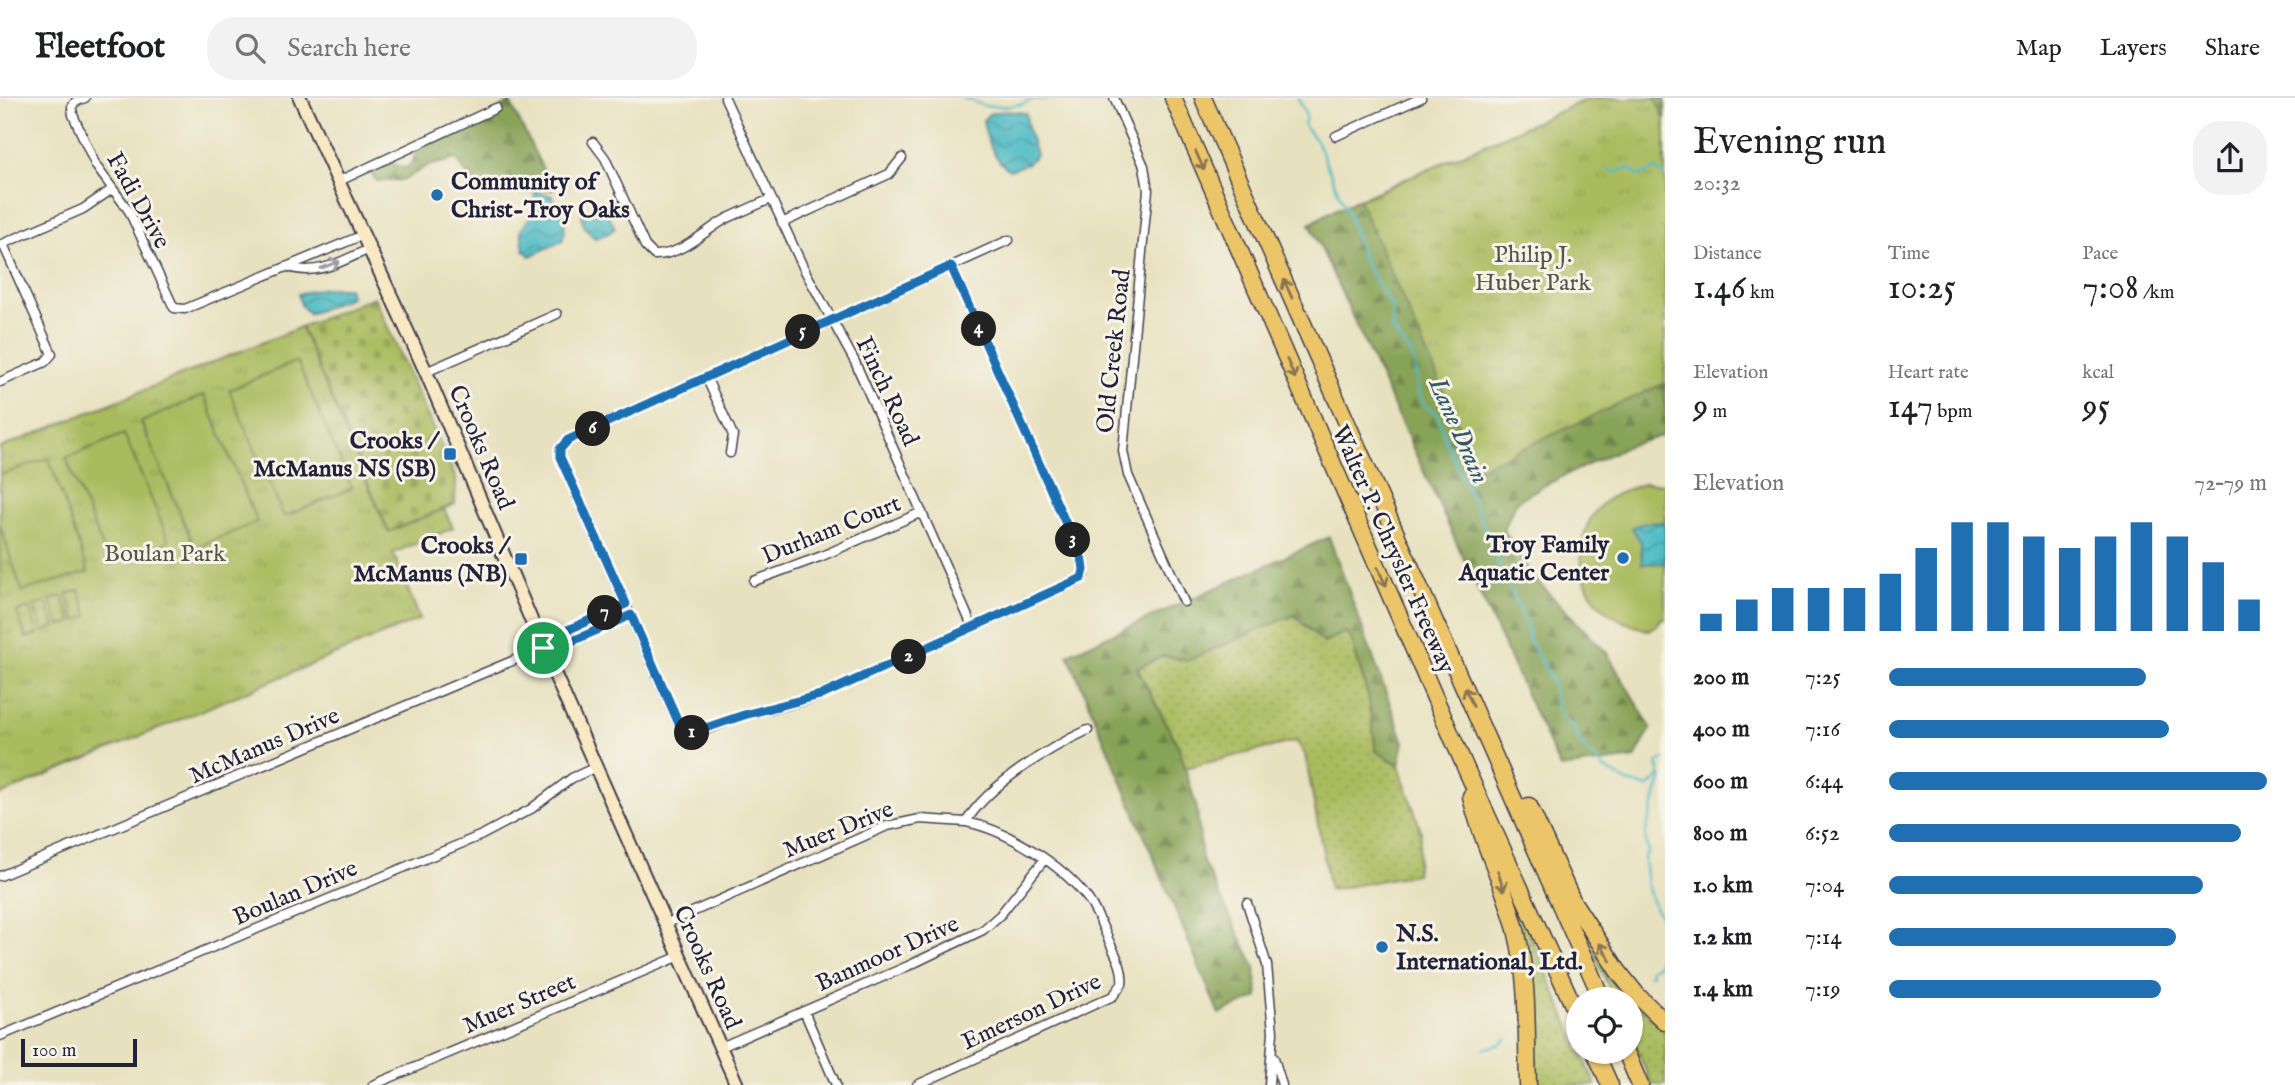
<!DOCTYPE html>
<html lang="en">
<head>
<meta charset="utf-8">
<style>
	:root { --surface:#fff; --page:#f2f2f2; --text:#202124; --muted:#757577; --line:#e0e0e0; --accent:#1f6fb2 }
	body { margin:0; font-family:"IM FELL English",serif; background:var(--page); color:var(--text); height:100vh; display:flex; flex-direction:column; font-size:26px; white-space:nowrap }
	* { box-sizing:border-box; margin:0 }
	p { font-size:23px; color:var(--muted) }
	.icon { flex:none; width:38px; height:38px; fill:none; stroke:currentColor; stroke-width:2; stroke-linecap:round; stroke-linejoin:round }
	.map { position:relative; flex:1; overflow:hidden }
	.sheet { display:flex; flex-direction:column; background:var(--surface); width:630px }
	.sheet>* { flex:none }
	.buttons { position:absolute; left:1566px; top:889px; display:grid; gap:14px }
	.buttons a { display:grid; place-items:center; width:77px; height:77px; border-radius:50%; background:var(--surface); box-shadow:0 2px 5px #0004; font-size:35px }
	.scale { position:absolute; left:21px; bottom:18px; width:116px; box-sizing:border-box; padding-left:7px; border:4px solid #22223b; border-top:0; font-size:19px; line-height:24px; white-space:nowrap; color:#22223b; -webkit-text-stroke:5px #f7f3e8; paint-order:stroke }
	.pin { position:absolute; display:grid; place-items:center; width:60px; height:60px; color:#fff; margin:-30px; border:4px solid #fff; border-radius:50%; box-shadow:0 2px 7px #0007 }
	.km { position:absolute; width:35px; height:35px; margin:-18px; border-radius:50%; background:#222; color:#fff; font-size:19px; line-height:35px; text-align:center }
	.round { display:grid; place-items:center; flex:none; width:74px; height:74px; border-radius:28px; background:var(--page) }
	.headline { display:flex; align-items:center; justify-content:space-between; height:119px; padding:0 28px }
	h1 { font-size:38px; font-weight:600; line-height:52px }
	.metrics { display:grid; grid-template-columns:repeat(3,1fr); gap:10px; height:119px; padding:7px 28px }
	.metrics div { display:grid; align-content:center }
	.metrics b { font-size:35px; font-weight:600 }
	.metrics small { font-size:19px; font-weight:400 }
	.metrics p { font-size:19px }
	.chart { height:196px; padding:14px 28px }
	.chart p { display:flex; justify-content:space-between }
	.chart svg { width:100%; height:126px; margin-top:7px; stroke:var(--accent); stroke-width:6 }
	ul { padding:0 28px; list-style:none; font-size:23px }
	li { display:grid; grid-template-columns:112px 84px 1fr; align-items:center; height:52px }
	li i { height:18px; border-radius:9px; background:var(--accent) }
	header { display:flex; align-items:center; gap:42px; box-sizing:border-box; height:98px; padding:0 35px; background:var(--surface); border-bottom:2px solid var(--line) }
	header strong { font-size:33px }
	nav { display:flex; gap:38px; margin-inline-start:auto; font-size:24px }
	.search { width:490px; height:63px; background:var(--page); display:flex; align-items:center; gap:18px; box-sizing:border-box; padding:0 24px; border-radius:28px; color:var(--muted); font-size:26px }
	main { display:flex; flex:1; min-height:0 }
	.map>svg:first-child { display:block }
	.grass { fill:url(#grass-dots); stroke:#666e4d; stroke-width:2 }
	.forest { fill:url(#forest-firs); stroke:#546248; stroke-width:2 }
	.cemetery { fill:url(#cemetery-stones); stroke:#666e4d; stroke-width:2 }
	.park { fill:url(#park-tufts); stroke:#666e4d; stroke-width:2 }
	.pitch { fill:#aabb5f; stroke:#666e4d; stroke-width:2 }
	.water { fill:url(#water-waves); stroke:#386e80; stroke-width:2 }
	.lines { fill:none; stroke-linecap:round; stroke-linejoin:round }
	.stream { stroke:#4dbbc5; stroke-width:2.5 }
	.street-casing { stroke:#403f4f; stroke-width:11 }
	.secondary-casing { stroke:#403f4f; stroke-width:16 }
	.highway-casing { stroke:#403f4f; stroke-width:19 }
	.street { stroke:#fff; stroke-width:8 }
	.secondary { stroke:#f8e8c3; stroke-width:12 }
	.highway { stroke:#edc569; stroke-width:16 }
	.oneway { stroke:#887452 }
	.oneway2 { stroke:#9c9ca7 }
	.route-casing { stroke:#fff; stroke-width:14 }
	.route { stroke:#1f6fb2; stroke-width:9 }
	.poi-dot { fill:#1f6fb2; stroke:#f7f3e8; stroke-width:2.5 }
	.labels { text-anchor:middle; stroke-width:6; stroke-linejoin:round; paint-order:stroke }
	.poi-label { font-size:24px; font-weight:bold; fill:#22223b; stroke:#f7f3e8; text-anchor:end }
	.street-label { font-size:24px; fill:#22223b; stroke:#f7f3e8 }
	.park-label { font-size:24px; fill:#525848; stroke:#f7f3e8 }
	.water-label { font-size:26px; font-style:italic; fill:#31586b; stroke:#f7f3e8 }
</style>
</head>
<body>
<header>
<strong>Fleetfoot</strong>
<div class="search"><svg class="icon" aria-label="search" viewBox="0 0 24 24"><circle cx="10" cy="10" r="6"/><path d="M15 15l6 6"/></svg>Search here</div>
<nav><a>Map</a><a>Layers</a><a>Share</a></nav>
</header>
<main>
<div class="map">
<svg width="1665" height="987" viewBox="0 0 1665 987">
	<defs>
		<pattern id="grass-dots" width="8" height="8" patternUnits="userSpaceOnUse" patternTransform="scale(1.75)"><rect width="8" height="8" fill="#aabb5f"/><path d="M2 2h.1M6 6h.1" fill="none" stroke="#92a053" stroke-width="1.8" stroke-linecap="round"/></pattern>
		<pattern id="forest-firs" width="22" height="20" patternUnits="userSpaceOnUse" patternTransform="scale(1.75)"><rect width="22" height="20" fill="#87a356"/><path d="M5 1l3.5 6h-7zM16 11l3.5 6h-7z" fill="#6e8448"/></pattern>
		<pattern id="cemetery-stones" width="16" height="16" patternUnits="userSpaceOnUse" patternTransform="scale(1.75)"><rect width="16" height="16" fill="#aabb5f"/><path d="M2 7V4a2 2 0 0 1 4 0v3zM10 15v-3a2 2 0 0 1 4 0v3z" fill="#92a053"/></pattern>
		<pattern id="park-tufts" width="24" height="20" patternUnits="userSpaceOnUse" patternTransform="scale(1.75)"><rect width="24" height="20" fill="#aabb5f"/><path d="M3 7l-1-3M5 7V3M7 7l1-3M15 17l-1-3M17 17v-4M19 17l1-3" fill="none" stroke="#92a053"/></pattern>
		<pattern id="water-waves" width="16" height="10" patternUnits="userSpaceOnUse" patternTransform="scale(1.75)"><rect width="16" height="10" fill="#4dbbc5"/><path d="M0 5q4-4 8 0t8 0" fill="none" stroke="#4098a1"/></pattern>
	</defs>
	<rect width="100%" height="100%" fill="#f7f3e8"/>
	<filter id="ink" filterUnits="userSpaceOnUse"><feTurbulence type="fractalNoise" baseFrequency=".0143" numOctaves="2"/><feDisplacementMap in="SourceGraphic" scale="14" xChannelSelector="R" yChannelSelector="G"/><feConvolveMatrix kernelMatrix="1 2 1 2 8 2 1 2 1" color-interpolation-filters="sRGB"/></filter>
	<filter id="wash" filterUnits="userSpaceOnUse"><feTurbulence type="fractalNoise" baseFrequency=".00686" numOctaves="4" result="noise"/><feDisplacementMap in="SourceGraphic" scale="28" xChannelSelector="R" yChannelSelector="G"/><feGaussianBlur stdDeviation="1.57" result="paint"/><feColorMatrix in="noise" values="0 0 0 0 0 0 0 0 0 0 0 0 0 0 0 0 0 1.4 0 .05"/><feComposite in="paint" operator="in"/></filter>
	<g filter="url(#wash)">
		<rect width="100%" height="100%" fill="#e8e1c0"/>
		<path class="grass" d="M1294,517L1324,545L1345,533L1351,540L1368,598L1376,653L1399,667L1421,733L1416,776L1330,792L1305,656L1296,643L1185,670L1180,652L1137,570L1163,558L1188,562Z
			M1523,820L1578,948V954H1581L1596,987H1534L1521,821Z
			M1591,850H1592L1625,894L1665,932V987H1652L1631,938V901H1614Z"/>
		<path class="forest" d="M1590,0H1665V337L1627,348L1545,387L1517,403L1503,431L1534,480L1607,555L1651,630L1635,660L1560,670L1310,126L1330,114Z
			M510,4L553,92H540L503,97L470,95L466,75L457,61L427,68L404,82L377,83L369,73L386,64L406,70L413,64L416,51L486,19Z
			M1329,439L1404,644L1399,667L1376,653L1368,598L1351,540L1345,534L1324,545L1294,517L1188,562L1163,558L1137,570L1180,652L1197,711L1202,762L1255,869L1258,899L1219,916L1068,556Z"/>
		<path class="cemetery" d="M374,199L456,381L455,406L389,434L301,229Z"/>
		<path class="park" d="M1590,0H1655L1665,22V285L1478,371L1359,102Z
			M301,229L388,434L444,411L453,430L393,455L420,521L0,697V350Z"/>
		<path class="pitch" d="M297,263L352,390L284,419L229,292Z
			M204,297L257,424L195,450L141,324Z
			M124,336L169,443L110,467L66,360Z
			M49,360L88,474L22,493L0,427V377Z
			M1646,385L1665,386V521L1662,520L1656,528L1648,532C1601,521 1572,487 1584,438C1587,424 1596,410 1607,402C1619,393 1632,390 1646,385Z
			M79,492L88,518L76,522L67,496Z
			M62,498L72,524L60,528L50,502Z
			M46,504L55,529L43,534L34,508Z
			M29,510L38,536L26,540L17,514Z"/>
		<path class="water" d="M1003,13L1026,15L1028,31L1036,57L1027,66L1010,72C995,65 985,38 983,22L989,16Z
			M534,94L552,98C562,114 569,124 562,143L530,158L524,152L521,132C530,120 537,110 534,94Z
			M600,109L605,111L615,130L609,135L595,140C586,133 581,126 582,115Z
			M323,190H348L351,199L309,216L301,207L298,196Z
			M1665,424V465L1642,466L1641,444L1632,430L1643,425Z"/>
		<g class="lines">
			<path class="stream" d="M963,0L985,8H1008L1023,6L1033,1L1059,0
				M1298,0L1306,17L1304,28L1317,44L1350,121L1365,165L1393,211L1392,228L1397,239L1410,254L1414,264L1418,294L1424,307L1437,316L1446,343L1495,453L1498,467L1526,524L1529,542L1551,580L1559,618L1573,628L1580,645L1602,669L1627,684L1648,689L1660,678
				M1607,72L1617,74L1628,70L1639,78L1656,71L1665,78
				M1665,661L1657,665L1661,681L1647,729L1645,738L1648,754L1644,760L1647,788L1655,811L1660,816L1665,830
				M1649,877L1651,875L1650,871L1659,866L1658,863L1665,854
				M1484,951L1501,946L1506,941"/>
		</g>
	</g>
	<g filter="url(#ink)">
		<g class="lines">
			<g class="street-casing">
				<path id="street" d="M85,0L75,4L72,9L73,17L96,68L129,113L174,210L185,211L363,137
					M725,0L804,171L855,264L973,530
					M1114,0L1144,68L1148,92L1123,353L1128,377L1184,504
					M1336,38L1421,0
					M593,44L605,60L645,148L654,157C681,158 704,133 726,121C741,114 756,107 771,101
					M339,83L496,10
					M782,125L889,76L902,60
					M0,147L83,111L111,92
					M951,168L1083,464L1084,478L1079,482L824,596C798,606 771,610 744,617C726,622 704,637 686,634L678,625L560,359L562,347L568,342L1009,142
					M289,169C317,179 344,162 369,151
					M426,274L557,216
					M706,279L733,337L730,355
					M0,284L45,264L52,256L3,146
					M754,483L822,458L922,414
					M543,550L554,538L626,506
					M0,778L543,550L559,549L631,517
					M1247,805L1267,867L1273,934L1269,987
					M665,826L887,728L920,721L966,724C989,686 1049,650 1088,632
					M804,913L836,987
					M0,938L482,737L531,711L572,680L596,669
					M721,949L908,868L983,832L1000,817L1044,762
					M1274,960L1282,987
					M373,987L680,858
					M917,987L1113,898L1122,886C1124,871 1116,858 1110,845C1103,830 1097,814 1088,801C1063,767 1007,732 966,724"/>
			</g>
			<g class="secondary-casing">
				<path id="secondary" d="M300,0L426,274L543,550L737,987"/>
			</g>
			<g class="highway-casing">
				<path id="highway" d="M1173,0L1466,671L1578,918
					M1203,0L1602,901
					M1471,698C1481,745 1506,788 1517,836C1529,885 1526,937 1528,987
					M1529,708L1573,804L1618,873L1637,897L1665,924
					M1595,954L1610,987
					M1626,954L1640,987"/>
			</g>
			<use href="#street" class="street"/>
			<use href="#secondary" class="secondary"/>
			<use href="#highway" class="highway"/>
		</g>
		<defs><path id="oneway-shaft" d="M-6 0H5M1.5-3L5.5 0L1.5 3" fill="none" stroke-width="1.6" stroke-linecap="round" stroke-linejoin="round" transform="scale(1.75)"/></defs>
		<g class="oneway">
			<use href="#oneway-shaft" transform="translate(1200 63) rotate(66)"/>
			<use href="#oneway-shaft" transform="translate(1288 191) rotate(-114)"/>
			<use href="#oneway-shaft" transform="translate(1291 271) rotate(66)"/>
			<use href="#oneway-shaft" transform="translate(1382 479) rotate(66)"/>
			<use href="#oneway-shaft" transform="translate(1469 599) rotate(-114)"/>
			<use href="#oneway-shaft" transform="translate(1501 783) rotate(71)"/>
			<use href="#oneway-shaft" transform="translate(1605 854) rotate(-122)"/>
		</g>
		<use class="oneway2" href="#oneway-shaft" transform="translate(330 167) rotate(-20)"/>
	</g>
	<g class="lines" filter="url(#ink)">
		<g class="route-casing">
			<path id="route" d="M951,168L1083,464L1084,472L1082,480L824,596L744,617L691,635L686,634L680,628L631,517L559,549L543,550L554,538L626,506L560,359V351L568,342Z"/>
		</g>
		<use href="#route" class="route"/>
	</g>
	<g class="poi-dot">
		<circle cx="437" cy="97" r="7"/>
		<rect x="443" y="349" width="14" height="14" rx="3.5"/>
		<circle cx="1623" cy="460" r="7"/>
		<rect x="514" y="454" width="14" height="14" rx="3.5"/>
		<circle cx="1382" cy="849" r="7"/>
	</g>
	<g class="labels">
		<g class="poi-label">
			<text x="451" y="91" text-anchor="start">Community of<tspan x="451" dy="28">Christ-Troy Oaks</tspan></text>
			<text x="436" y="350">Crooks /<tspan x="436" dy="28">McManus NS (SB)</tspan></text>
			<text x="1609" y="454">Troy Family<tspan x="1609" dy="28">Aquatic Center</tspan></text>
			<text x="507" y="455">Crooks /<tspan x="507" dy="28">McManus (NB)</tspan></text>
			<text x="1396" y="843" text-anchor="start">N.S.<tspan x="1396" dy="28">International, Ltd.</tspan></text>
		</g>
		<g class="street-label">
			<text transform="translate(139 102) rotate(61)" y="8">Fadi Drive</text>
			<text transform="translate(1113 253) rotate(-84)" y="8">Old Creek Road</text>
			<text transform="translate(888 293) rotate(65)" y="8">Finch Road</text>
			<text transform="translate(482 349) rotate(67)" y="8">Crooks Road</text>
			<text transform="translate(831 431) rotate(-22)" y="8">Durham Court</text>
			<text transform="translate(1394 451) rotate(66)" y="8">Walter P. Chrysler Freeway</text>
			<text transform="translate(264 647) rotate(-23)" y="8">McManus Drive</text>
			<text transform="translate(838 731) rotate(-22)" y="8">Muer Drive</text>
			<text transform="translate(295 794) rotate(-23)" y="8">Boulan Drive</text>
			<text transform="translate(887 855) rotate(-24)" y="8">Banmoor Drive</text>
			<text transform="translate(708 869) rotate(66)" y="8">Crooks Road</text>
			<text transform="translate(519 905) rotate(-23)" y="8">Muer Street</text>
			<text transform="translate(1031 913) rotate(-25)" y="8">Emerson Drive</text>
		</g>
		<g class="park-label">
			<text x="1533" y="164">Philip J.<tspan x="1533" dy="28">Huber Park</tspan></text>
			<text x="165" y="463">Boulan Park</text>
		</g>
		<g class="water-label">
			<text transform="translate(1460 332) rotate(66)" y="9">Lane Drain</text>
		</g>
	</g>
</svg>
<div class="buttons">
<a><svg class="icon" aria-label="locate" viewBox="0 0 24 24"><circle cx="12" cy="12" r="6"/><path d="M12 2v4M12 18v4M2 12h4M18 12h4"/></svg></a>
</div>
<div class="scale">100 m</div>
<div class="pin" style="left:543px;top:550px;background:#1e9e55"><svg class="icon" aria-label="arrive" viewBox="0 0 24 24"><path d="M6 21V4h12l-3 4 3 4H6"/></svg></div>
<b class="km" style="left:692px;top:635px">1</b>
<b class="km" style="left:909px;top:559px">2</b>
<b class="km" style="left:1073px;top:442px">3</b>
<b class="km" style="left:979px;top:231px">4</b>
<b class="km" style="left:803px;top:234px">5</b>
<b class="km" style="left:593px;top:331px">6</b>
<b class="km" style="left:605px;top:515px">7</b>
</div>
<section class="sheet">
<div class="headline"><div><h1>Evening run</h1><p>20:32</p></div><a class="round"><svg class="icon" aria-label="share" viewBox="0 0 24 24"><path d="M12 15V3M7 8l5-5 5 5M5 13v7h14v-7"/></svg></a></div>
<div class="metrics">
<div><p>Distance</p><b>1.46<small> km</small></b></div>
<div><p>Time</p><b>10:25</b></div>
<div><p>Pace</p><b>7:08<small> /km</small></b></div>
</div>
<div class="metrics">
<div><p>Elevation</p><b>9<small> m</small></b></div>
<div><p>Heart rate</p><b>147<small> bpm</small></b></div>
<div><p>kcal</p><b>95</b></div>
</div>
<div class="chart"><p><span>Elevation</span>72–79 m</p>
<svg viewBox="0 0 160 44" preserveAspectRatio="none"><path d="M5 44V38M15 44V33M25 44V29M35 44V29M45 44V29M55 44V24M65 44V15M75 44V6M85 44V6M95 44V11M105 44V15M115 44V11M125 44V6M135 44V11M145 44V20M155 44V33"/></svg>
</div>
<ul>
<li><b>200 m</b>7:25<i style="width:68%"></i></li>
<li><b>400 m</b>7:16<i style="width:74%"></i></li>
<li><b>600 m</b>6:44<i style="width:100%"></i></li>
<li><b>800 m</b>6:52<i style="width:93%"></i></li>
<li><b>1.0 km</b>7:04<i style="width:83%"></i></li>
<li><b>1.2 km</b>7:14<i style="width:76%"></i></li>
<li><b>1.4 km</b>7:19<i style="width:72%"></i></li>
</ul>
</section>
</main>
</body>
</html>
